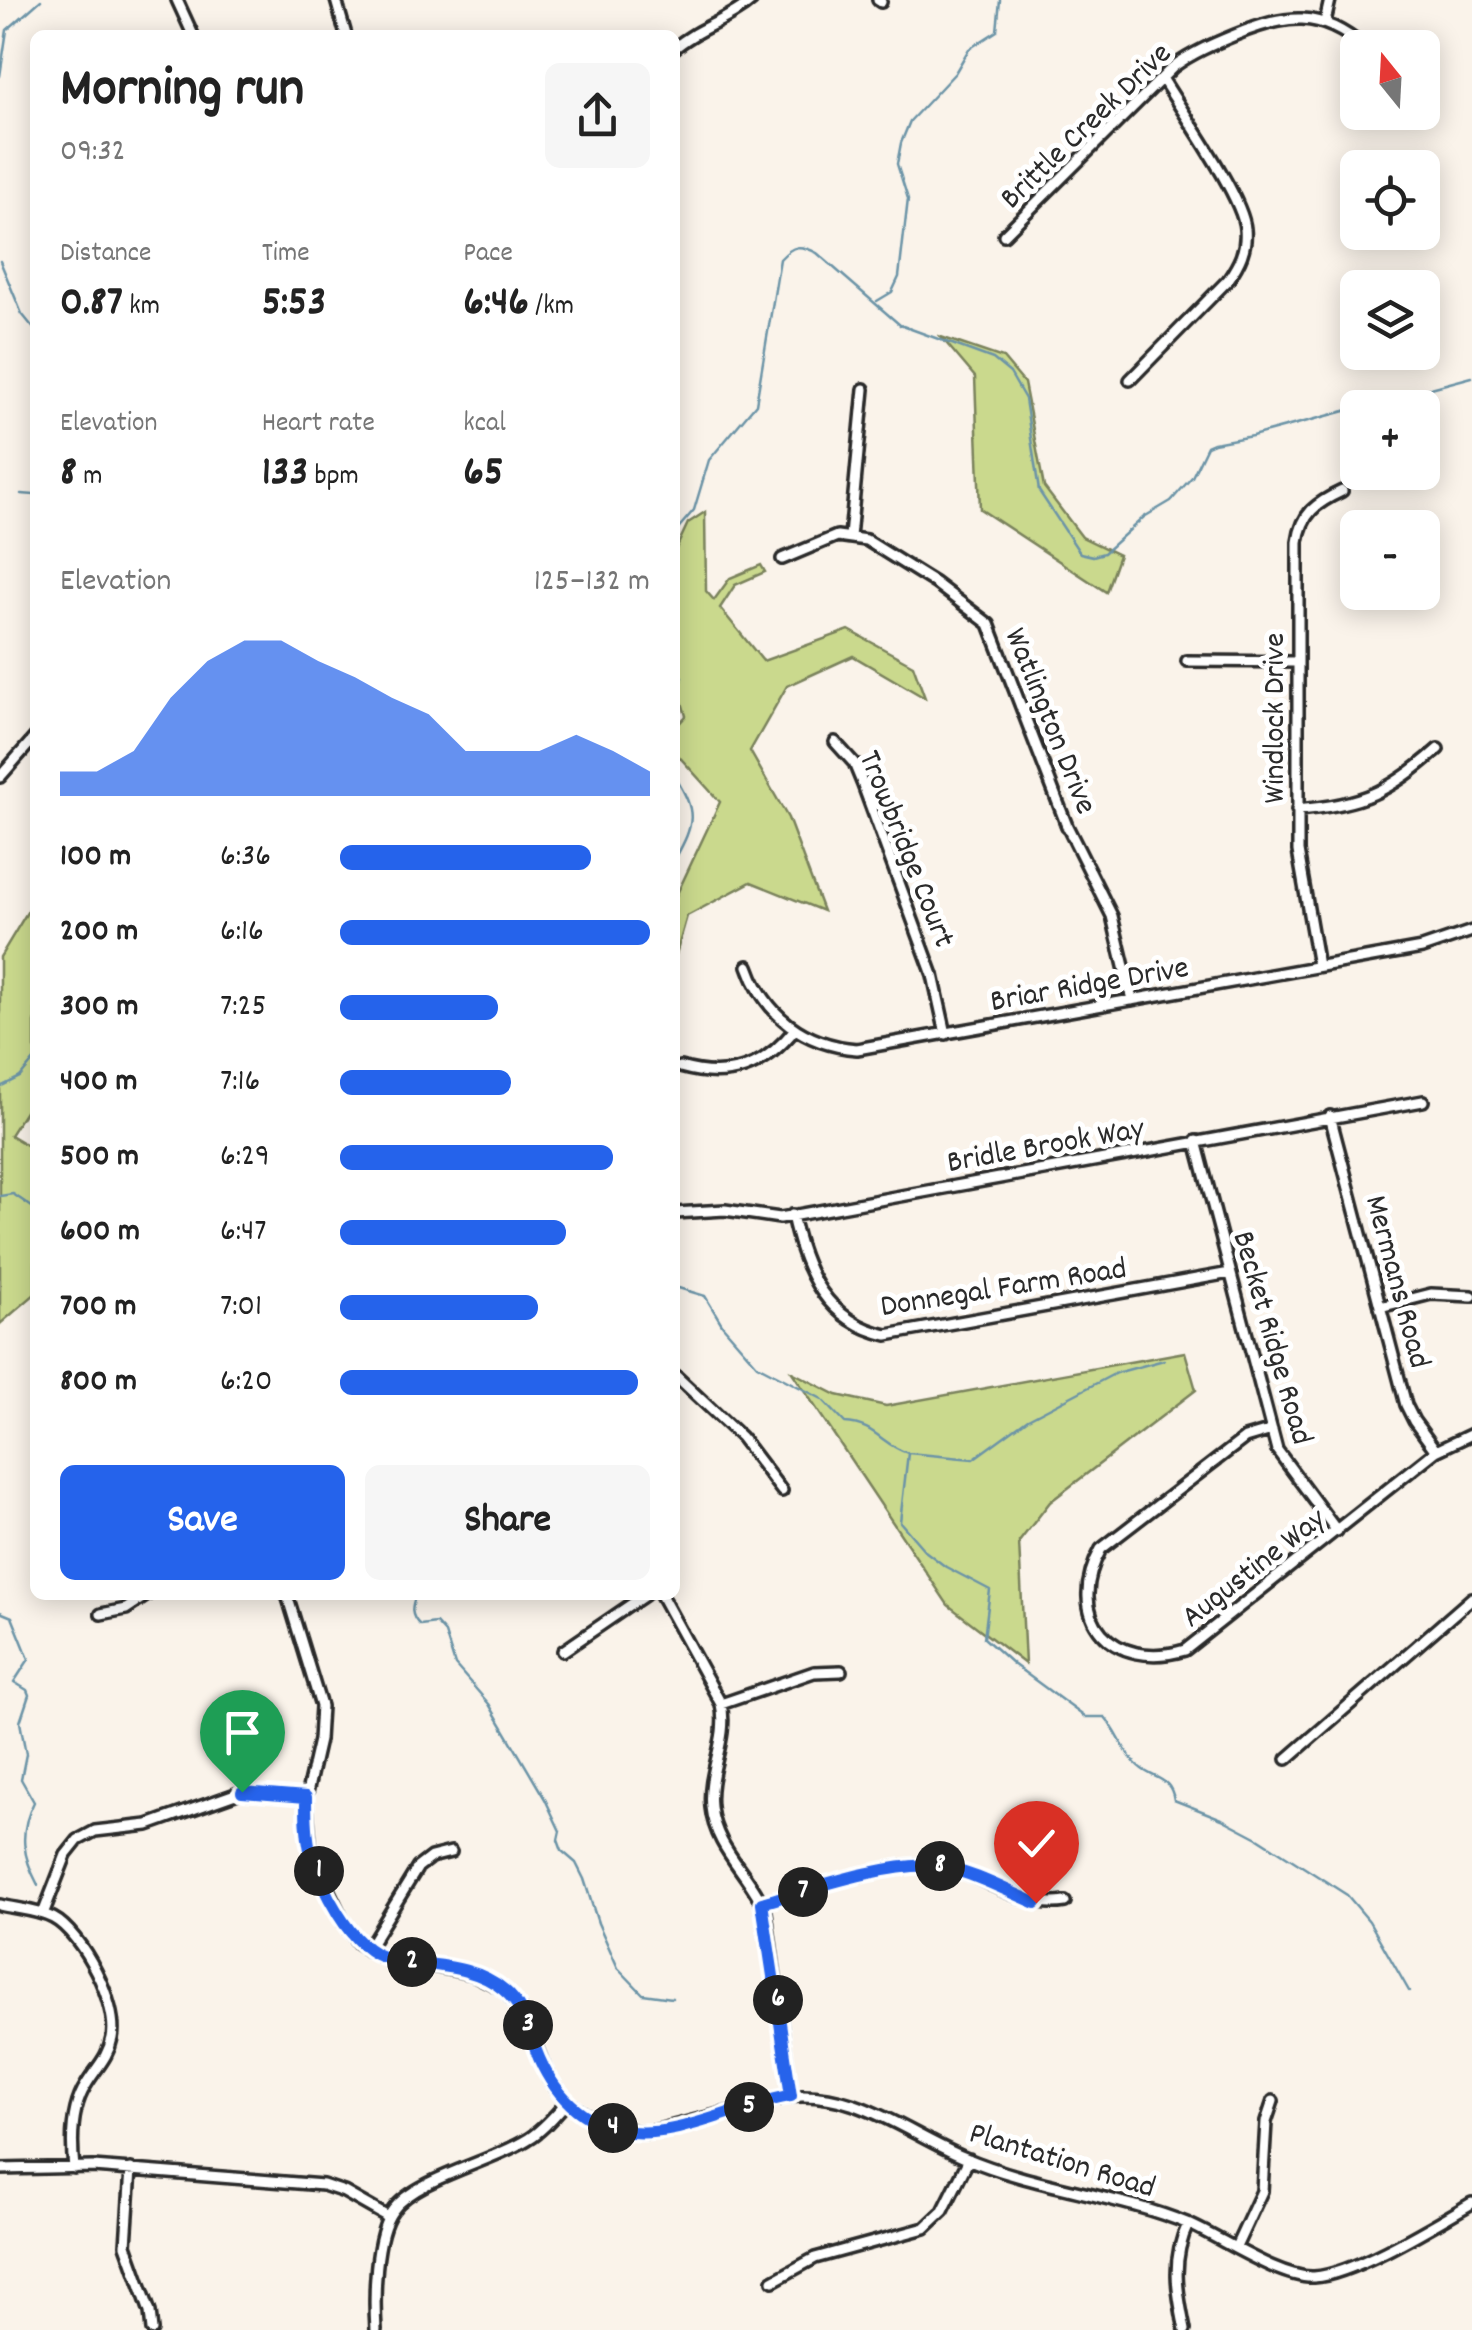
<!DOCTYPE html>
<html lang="en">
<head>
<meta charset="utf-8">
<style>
	:root { --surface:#fff; --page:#f6f6f6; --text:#222; --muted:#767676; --accent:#2563eb }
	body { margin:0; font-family:Dekko,sans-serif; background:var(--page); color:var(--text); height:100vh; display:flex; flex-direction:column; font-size:38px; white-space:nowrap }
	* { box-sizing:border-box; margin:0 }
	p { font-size:32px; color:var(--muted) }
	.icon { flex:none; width:55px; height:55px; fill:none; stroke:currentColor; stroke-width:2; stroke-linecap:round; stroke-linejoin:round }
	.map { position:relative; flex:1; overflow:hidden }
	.drawer { position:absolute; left:30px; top:30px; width:650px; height:1570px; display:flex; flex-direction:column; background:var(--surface); border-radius:15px; box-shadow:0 5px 25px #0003 }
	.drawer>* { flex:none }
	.needle { width:65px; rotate:342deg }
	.controls { position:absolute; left:1340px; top:30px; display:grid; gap:20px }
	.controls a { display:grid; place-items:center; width:100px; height:100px; border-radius:15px; background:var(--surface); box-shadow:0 5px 25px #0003; font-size:50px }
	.pin { position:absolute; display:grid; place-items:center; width:85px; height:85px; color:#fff; margin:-102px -42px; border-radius:50% 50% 50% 0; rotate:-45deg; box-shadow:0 0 10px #0007 }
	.pin .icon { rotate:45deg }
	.km { position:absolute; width:50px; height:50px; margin:-25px; border-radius:50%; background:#222; color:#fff; font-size:28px; line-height:50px; text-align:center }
	.round { display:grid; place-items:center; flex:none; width:105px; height:105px; border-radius:15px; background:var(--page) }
	.overview { display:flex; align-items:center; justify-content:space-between; height:170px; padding:0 30px }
	h1 { font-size:55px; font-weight:800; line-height:75px }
	.stats { display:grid; grid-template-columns:repeat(3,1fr); gap:15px; height:170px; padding:10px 30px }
	.stats div { display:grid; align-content:center }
	.stats b { font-size:42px; font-weight:800 }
	.stats small { font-size:28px; font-weight:400 }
	.stats p { font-size:28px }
	.chart { height:280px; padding:20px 30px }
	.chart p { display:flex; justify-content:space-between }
	.chart svg { width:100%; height:180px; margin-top:10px; fill:var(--accent); opacity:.7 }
	.action { display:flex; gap:20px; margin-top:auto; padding:20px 30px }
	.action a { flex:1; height:115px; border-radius:15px; background:var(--accent); color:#fff; font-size:40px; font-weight:800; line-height:115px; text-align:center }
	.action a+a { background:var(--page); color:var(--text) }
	ul { padding:0 30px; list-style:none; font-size:32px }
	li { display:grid; grid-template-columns:160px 120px 1fr; align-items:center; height:75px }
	li i { height:25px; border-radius:12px; background:var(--accent) }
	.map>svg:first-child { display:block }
	.green { fill:#cad98d; stroke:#7a825c; stroke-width:2.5 }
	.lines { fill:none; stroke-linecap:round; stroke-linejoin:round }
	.stream { stroke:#6c94a7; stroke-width:2.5 }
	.street-casing { stroke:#2b2b2b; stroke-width:16 }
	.street { stroke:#fff; stroke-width:9 }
	.route-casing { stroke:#fff; stroke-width:20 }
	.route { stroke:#2563eb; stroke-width:12 }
	.labels { text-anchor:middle; stroke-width:10; stroke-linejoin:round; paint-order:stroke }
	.street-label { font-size:32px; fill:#2b2b2b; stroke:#fff }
</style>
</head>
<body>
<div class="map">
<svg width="1472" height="2330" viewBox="0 0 1472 2330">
	<rect width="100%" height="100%" fill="#faf3ea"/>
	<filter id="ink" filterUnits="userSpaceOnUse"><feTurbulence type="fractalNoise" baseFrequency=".01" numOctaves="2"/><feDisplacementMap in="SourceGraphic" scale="20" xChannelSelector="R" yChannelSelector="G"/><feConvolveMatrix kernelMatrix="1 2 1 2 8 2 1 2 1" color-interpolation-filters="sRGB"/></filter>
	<g filter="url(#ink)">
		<path class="green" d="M941,337L1003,358L1024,383L1044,487L1082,537L1119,555L1106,592L980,509L975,377Z
			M705,512L706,591L714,600L730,578L761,565L765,572L735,585L720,608L763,661L849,630L913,665L925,698L853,656L787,686L750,751L788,818L823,911L751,882L687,916L675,958V898L720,802L675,752V728L686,716L675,678V551L688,523Z
			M35,899V1096L10,1135L35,1150V1294L0,1324V957Z
			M1185,1352L1196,1390L1050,1502L1019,1542L1025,1664L948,1605L792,1372L837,1395L886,1406Z"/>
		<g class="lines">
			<path class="stream" d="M0,76L7,30L41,0
				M0,261L22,314L35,330
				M877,301L892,292L899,277L908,199L897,164L901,143L910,121L955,73L969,49L997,31L1000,0
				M21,494L35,495
				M675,532L694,510L709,460L756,404L780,259C793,245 800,244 817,253L900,325L993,359L1010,373L1025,399L1039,491L1080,553L1093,556L1104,553L1144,517L1171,501L1192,477L1207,446L1214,443L1252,436L1472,377
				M675,662L682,678L680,686L675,689
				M675,777C697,812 695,823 675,859
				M0,1087L20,1077L35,1059
				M0,1196L13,1194L35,1209
				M675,1287L705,1296L723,1326L757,1365L822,1399L845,1423C875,1424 883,1446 908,1453L973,1459L1028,1419L1116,1373L1164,1360
				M908,1453L900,1522L925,1551L946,1567L990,1590L984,1638L1013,1664L1085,1717H1105C1119,1733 1125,1757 1142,1769C1157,1780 1171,1778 1174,1800L1222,1819L1258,1838L1347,1895L1369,1921L1409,1991
				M416,1595C411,1607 410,1616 420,1625L436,1623L445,1633L455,1665L489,1704L545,1799L560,1831L558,1840L562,1851L576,1863L584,1879L598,1923L618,1968L643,1994L672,1998
				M0,1612L12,1617L29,1659L14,1682L27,1690L29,1695L20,1722L26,1754L21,1779L34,1802C18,1833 23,1857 38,1885"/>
			<g class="street-casing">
				<path id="street" d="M177,0L193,35
					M336,0L346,35
					M878,0L881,2
					M1325,22L1330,0
					M675,48C698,27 729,21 752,0
					M1004,235L1173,67C1192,53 1213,44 1235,35C1286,14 1320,9 1365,48
					M1130,380L1228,280C1239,264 1247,249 1245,229C1243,197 1181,110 1162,78
					M850,537L864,389
					M782,559L837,536L866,540L935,583L989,624L1067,826L1112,916L1132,1000
					M1187,661L1297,662
					M835,742L854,763L863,785L933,975L946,1034
					M0,777L35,737
					M1297,810C1361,805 1390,792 1438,749
					M748,966C765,1015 804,1045 857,1049L1422,948L1472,931
					M1318,966L1298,851V542C1302,513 1316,503 1342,491
					M680,1067C729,1081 764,1068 795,1029
					M1330,1116L1406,1405L1414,1421L1436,1451
					M1196,1141L1277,1450L1337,1531
					M675,1213L725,1210L780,1218L1423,1101
					M792,1215C804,1272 827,1322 887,1335L1230,1273
					M1380,1307L1431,1294L1472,1296
					M675,1375L741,1437L782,1491
					M1272,1430L1245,1438L1101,1549C1063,1618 1113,1671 1185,1650L1436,1451L1472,1434
					M287,1595L321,1706L319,1740L306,1797L311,1853L344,1923L358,1943L380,1956L473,1974L503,1989L522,2011L549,2079L567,2102L600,2124L646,2133L786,2097C855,2089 903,2131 963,2157C1035,2188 1116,2194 1189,2224C1221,2238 1281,2279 1314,2277C1353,2275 1436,2224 1472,2203
					M661,1595L721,1704C729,1739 707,1772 711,1807C715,1849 751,1875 766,1912L791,2096
					M101,1614L126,1609L147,1595
					M563,1651L645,1595
					M721,1704L814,1672L841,1671
					M1287,1759L1472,1598
					M762,1903C807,1890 893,1860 938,1866C982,1872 1019,1910 1065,1902
					M0,1905C17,1909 37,1910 53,1918C82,1933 119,2005 112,2038C108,2058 96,2068 86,2085C71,2108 71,2141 74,2168
					M43,1914L66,1855L78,1840L95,1831L148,1825L241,1792L306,1797
					M367,1950L418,1867L431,1857L451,1852
					M0,2169L93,2167L323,2185L344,2192L388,2217
					M131,2169L126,2245L150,2312L152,2330
					M1236,2247L1262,2191L1266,2122L1273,2101
					M773,2281L815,2258L925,2228L943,2211L969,2159
					M376,2330C374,2299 374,2235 393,2210C416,2178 492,2162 528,2139C543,2130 555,2115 567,2102
					M1185,2330C1177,2292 1171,2260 1188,2224"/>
			</g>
			<use href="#street" class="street"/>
		</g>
	</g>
	<g class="lines" filter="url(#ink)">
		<g class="route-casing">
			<path id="route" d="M242,1792L306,1797C306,1815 306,1832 310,1850C319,1884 350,1950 387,1958C423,1966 474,1963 504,1990C521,2004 526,2022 533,2042C547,2085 575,2120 620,2130C672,2143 739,2103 791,2096L762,1903C806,1890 900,1858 943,1867C974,1873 1007,1891 1036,1903"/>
		</g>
		<use href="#route" class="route"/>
	</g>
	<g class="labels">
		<g class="street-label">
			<text transform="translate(1084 124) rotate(-44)" y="11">Brittle Creek Drive</text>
			<text transform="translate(1272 718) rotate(-90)" y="11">Windlock Drive</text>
			<text transform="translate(1053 720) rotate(68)" y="11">Watlington Drive</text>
			<text transform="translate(909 848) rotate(68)" y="11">Trowbridge Court</text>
			<text transform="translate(1089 982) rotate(-10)" y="11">Briar Ridge Drive</text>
			<text transform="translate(1045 1143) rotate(-10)" y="11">Bridle Brook Way</text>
			<text transform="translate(1400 1281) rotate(75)" y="11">Mermans Road</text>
			<text transform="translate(1003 1285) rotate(-9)" y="11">Donnegal Farm Road</text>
			<text transform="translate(1275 1337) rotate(74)" y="11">Becket Ridge Road</text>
			<text transform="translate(1252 1566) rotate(-38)" y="11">Augustine Way</text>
			<text transform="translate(1063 2158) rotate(17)" y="11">Plantation Road</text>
		</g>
	</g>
</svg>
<div class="controls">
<a><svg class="needle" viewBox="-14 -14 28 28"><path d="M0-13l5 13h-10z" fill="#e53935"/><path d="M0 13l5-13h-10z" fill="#767676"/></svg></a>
<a><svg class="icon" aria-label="locate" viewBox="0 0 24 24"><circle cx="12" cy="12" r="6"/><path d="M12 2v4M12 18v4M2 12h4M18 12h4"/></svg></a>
<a><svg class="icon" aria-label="layers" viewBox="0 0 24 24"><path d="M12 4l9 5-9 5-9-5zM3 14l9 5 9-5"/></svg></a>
<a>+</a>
<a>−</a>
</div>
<div class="pin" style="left:242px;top:1792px;background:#1e9e55"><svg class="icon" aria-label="arrive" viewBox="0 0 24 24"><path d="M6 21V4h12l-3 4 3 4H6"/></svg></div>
<div class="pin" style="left:1036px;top:1903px;background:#d93025"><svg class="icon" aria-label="check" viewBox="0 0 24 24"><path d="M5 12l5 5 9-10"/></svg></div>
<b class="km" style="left:319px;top:1871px">1</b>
<b class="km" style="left:412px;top:1962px">2</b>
<b class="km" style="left:528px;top:2025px">3</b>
<b class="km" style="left:613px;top:2128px">4</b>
<b class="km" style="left:749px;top:2107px">5</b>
<b class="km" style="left:778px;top:2000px">6</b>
<b class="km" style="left:803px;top:1892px">7</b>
<b class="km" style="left:940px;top:1866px">8</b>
<section class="drawer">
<div class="overview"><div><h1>Morning run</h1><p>09:32</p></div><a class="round"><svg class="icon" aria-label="share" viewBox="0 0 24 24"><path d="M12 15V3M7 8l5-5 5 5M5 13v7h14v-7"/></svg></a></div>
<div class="stats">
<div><p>Distance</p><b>0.87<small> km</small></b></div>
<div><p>Time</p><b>5:53</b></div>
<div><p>Pace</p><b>6:46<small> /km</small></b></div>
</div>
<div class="stats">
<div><p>Elevation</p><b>8<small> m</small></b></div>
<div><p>Heart rate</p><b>133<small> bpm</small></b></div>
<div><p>kcal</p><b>65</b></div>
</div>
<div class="chart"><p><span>Elevation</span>125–132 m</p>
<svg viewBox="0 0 160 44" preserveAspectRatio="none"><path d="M0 44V38L10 38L20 33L30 20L40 11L50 6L60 6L70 11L80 15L90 20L100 24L110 33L120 33L130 33L140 29L150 33L160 38V44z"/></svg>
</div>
<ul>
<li><b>100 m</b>6:36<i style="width:81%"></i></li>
<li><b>200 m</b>6:16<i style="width:100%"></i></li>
<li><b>300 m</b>7:25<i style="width:51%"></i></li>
<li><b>400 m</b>7:16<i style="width:55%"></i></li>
<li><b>500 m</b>6:29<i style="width:88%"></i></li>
<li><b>600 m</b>6:47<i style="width:73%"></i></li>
<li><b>700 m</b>7:01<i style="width:64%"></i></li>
<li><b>800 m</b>6:20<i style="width:96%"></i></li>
</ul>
<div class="action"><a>Save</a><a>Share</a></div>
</section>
</div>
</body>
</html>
